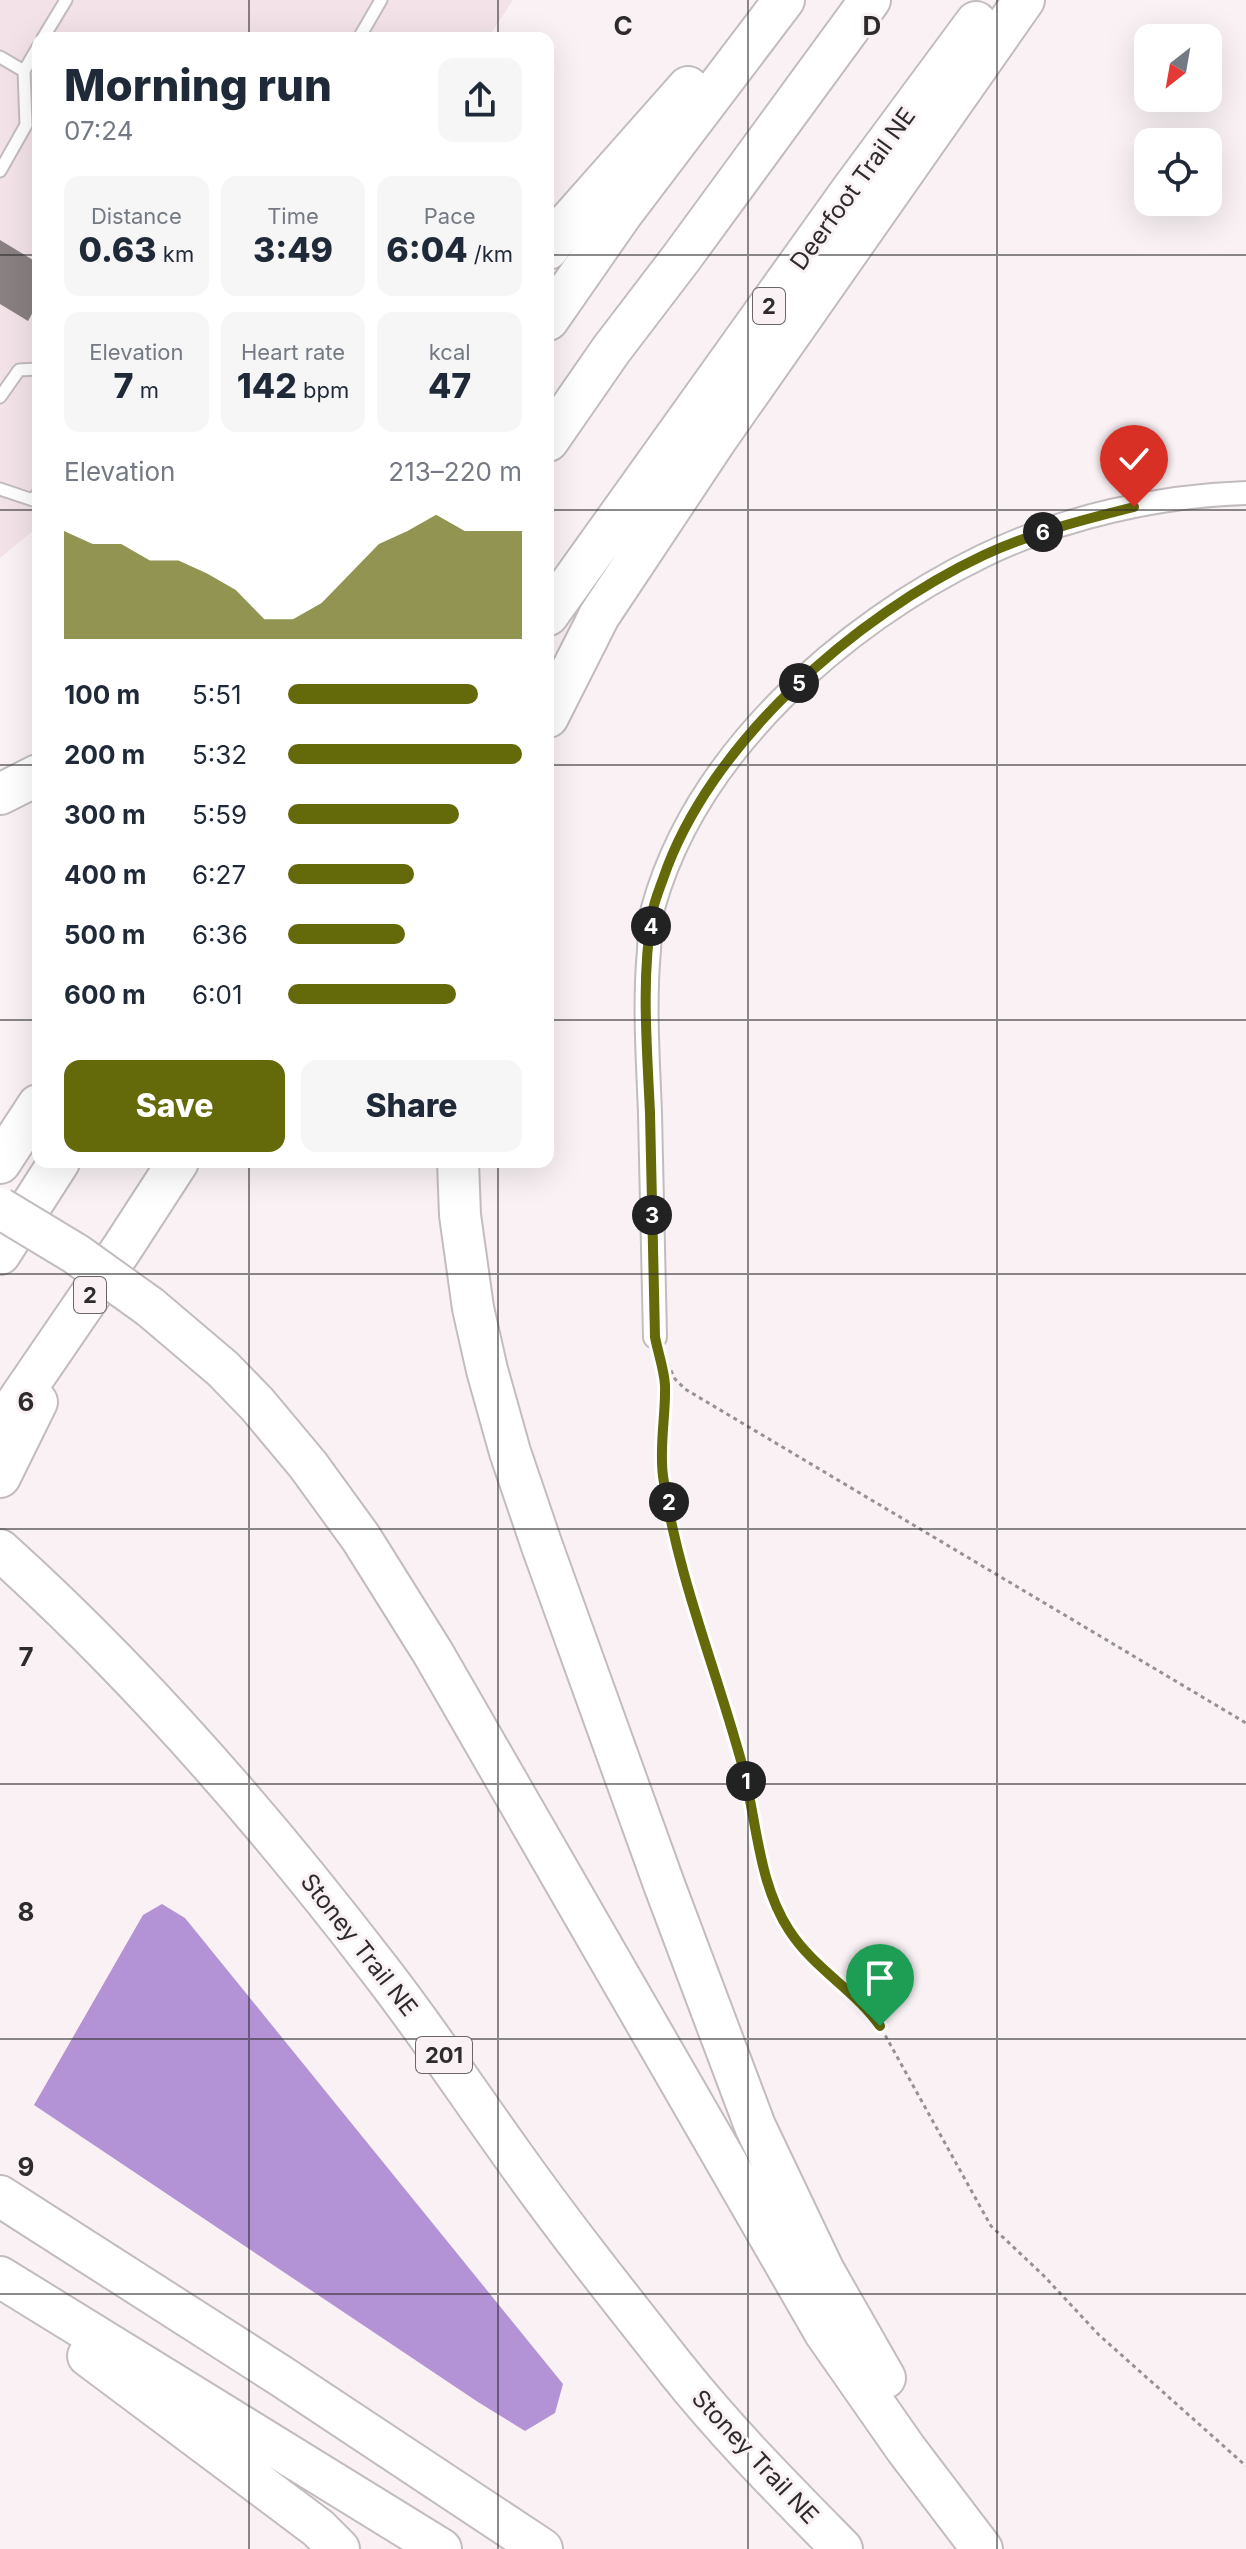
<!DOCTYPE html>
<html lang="en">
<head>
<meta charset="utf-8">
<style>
	:root { --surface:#fff; --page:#f6f6f7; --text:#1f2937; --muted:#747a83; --accent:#64690a }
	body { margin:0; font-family:Inter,sans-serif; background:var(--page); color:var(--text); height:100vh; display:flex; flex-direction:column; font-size:30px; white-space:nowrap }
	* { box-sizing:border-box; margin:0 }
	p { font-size:26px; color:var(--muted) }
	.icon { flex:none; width:44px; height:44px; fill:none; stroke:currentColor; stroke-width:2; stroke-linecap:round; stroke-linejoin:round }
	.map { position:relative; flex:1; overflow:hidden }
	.side { position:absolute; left:32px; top:32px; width:522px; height:1136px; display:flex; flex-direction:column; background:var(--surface); border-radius:16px; box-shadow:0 8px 32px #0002 }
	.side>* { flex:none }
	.needle { width:52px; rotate:211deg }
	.controls { position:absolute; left:1134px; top:24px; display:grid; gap:16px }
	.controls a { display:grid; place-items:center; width:88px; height:88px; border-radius:16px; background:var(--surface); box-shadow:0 8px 32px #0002; font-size:40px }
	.pin { position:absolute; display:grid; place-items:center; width:68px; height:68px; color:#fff; margin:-82px -34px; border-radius:50% 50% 50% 0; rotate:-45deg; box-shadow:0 0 8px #0007 }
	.pin .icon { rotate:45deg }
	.km { position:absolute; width:40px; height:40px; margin:-20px; border-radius:50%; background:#222; color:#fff; font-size:22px; line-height:40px; text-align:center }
	.round { display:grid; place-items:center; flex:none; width:84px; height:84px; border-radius:16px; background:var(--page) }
	.headline { display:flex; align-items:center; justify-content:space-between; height:136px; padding:0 32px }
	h1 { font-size:44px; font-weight:800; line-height:60px }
	.metrics { display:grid; grid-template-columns:repeat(3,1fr); gap:12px; height:136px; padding:8px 32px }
	.metrics div { display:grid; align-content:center; border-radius:16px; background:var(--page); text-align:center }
	.metrics b { font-size:34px; font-weight:800 }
	.metrics small { font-size:22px; font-weight:400 }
	.metrics p { font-size:22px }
	.chart { height:224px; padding:16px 32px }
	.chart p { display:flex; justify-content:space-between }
	.chart svg { width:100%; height:144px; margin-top:8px; fill:var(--accent); opacity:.7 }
	.button { display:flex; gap:16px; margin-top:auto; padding:16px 32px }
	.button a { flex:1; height:92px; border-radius:16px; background:var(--accent); color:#fff; font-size:32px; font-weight:800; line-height:92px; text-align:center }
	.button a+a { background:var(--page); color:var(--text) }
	ul { padding:0 32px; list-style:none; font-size:26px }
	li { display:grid; grid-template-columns:128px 96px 1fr; align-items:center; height:60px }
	li i { height:20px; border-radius:10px; background:var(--accent) }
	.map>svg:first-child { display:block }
	.built { fill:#f3e3e9 }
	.water { fill:#b393d5 }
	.building { fill:#898181 }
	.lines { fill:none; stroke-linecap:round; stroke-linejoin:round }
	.service-casing { stroke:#c3bcbe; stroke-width:15 }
	.minor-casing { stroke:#c3bcbe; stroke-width:26 }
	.motorway-casing { stroke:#c3bcbe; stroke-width:44 }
	.path { stroke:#969193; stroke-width:3; stroke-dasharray:4 4; stroke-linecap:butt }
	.service { stroke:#fff; stroke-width:11 }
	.minor { stroke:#fff; stroke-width:22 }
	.motorway { stroke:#fff; stroke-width:40 }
	.motorway-bridge-casing { stroke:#c3bcbe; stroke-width:44; stroke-linecap:butt }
	.motorway-bridge { stroke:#fff; stroke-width:40 }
	.route-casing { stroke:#fff; stroke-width:16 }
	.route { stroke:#64690a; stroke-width:10 }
	.grid { fill:none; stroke:#2e2b2c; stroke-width:2; stroke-opacity:0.55 }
	.labels { text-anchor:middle; stroke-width:6; stroke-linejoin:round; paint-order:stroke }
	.shield { fill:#f9f1f4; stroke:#6b6668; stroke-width:2 }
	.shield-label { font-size:22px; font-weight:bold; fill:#2e2b2c }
	.street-label { font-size:24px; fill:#2e2b2c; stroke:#f9f1f4 }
	.grid-label { font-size:26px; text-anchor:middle; font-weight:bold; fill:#2e2b2c; stroke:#f9f1f4; stroke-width:6; stroke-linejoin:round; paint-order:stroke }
</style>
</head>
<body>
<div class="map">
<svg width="1246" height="2549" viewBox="0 0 1246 2549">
	<rect width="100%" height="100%" fill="#f9f1f4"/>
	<path class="built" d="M0,0H513L488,38H38V527L0,558Z"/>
	<path class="water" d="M162,1904L185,1918L563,2384L555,2413L525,2431L478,2402L34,2105L143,1915Z"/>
	<path class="building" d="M0,240L38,263V303L28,321L0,304Z"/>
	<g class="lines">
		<g class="service-casing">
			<path id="service" d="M43,38L66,0
				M359,38L381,0
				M0,57L24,71L38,47
				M0,171L26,125L24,71
				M0,397L19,370L38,369
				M0,489L33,500L38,493"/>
		</g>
		<g class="minor-casing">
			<path id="minor" d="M655,1337C653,1263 652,1188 650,1114C648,1059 644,1005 649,950C650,937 649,922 653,908C696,753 842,624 983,556C1063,517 1157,496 1246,493"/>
		</g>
		<g class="motorway-casing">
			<path id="motorway" d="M548,249L565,226L688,87
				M548,320L621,215L784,0
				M548,441L611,350L682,257L870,0
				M548,615L851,191L976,22
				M548,717L599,616L716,440L1024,0
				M0,794L38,775
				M458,1162L460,1215L473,1308L487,1370L510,1452L542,1546L665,1887L755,2126L824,2271L885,2378
				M0,1163L38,1105
				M0,1254L59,1162
				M150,1307L223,1369L257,1404L308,1465L361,1538L433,1653L825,2333L906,2449L982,2549
				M0,1427L121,1250L178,1162
				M0,1477L37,1402
				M0,1550C140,1676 264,1819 379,1969C425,2028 466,2090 509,2150C562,2225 620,2298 677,2370C727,2433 785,2491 842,2549
				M0,2196L281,2376L542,2549
				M0,2277L441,2549
				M88,2356L318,2528L339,2549"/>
		</g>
		<path class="path" d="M664,1356L675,1379L685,1389L1246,1723
			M659,1357C661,1366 665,1377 665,1386C665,1417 659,1447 663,1477C679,1577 718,1671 743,1769C757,1822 758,1883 789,1931C814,1969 855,1990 880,2026L991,2226L1044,2276L1099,2335L1246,2466"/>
		<use href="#service" class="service"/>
		<use href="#minor" class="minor"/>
		<use href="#motorway" class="motorway"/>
		<g class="motorway-bridge-casing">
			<path id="motorway-bridge" d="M0,1208L76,1254L150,1307"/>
		</g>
		<use href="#motorway-bridge" class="motorway-bridge"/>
	</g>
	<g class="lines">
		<g class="route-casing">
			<path id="route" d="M880,2026C855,1990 814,1969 789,1930C758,1882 757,1822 743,1768C717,1671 677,1576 663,1476C659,1445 666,1415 665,1385C664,1369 658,1353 655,1337C653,1263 652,1188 650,1113C647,1046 641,980 652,914C654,902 659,890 663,879C709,743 856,615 984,555C1032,533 1082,520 1134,507"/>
		</g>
		<use href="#route" class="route"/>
	</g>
	<path class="grid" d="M249,0V38M498,0V38M748,0V2549M997,0V2549M0,255H38M548,255H1246M0,510H38M548,510H1246M0,765H38M548,765H1246M0,1020H38M548,1020H1246M249,1162V2549M498,1162V2549M0,1274H1246M0,1529H1246M0,1784H1246M0,2039H1246M0,2294H1246"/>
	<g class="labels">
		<g class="shield">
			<rect x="753" y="288" width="32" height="36" rx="6"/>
			<rect x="74" y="1277" width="32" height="36" rx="6"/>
			<rect x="416" y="2037" width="56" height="36" rx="6"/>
		</g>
		<g class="shield-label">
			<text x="769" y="314">2</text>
			<text x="90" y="1303">2</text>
			<text x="444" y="2063">201</text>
		</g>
		<g class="street-label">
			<text transform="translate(853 189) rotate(-54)" y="8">Deerfoot Trail NE</text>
			<text transform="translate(359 1945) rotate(52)" y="8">Stoney Trail NE</text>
			<text transform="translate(755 2457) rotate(47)" y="8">Stoney Trail NE</text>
		</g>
	</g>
	<g class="grid-label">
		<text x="623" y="35">C</text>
		<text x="872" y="35">D</text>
		<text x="26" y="1411">6</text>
		<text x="26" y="1666">7</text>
		<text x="26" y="1921">8</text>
		<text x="26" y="2176">9</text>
	</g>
</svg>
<div class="controls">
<a><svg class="needle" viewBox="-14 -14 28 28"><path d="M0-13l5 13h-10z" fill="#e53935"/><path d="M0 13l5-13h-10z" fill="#747a83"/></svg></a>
<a><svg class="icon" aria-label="locate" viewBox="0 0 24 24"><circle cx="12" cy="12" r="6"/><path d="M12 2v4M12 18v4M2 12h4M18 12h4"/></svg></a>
</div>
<div class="pin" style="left:880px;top:2026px;background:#1e9e55"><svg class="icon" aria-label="arrive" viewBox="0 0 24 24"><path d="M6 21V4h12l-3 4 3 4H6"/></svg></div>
<div class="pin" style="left:1134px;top:507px;background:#d93025"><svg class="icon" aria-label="check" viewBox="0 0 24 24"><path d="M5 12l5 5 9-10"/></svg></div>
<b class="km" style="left:746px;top:1781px">1</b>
<b class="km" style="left:669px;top:1502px">2</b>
<b class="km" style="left:652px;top:1215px">3</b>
<b class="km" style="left:651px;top:926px">4</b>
<b class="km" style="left:799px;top:683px">5</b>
<b class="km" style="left:1043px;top:532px">6</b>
<section class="side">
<div class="headline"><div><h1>Morning run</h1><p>07:24</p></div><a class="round"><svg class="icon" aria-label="share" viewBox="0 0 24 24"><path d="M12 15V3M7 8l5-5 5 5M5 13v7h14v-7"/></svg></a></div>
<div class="metrics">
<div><p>Distance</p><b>0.63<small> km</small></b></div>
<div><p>Time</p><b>3:49</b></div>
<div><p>Pace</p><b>6:04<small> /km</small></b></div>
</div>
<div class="metrics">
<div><p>Elevation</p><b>7<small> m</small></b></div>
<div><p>Heart rate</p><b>142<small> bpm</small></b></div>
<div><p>kcal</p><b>47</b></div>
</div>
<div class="chart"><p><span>Elevation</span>213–220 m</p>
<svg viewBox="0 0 160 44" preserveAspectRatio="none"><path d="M0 44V11L10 15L20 15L30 20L40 20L50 24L60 29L70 38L80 38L90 33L100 24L110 15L120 11L130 6L140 11L150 11L160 11V44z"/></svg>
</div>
<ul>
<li><b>100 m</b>5:51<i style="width:81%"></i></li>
<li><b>200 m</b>5:32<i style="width:100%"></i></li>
<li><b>300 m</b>5:59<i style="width:73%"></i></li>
<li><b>400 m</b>6:27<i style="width:54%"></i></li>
<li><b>500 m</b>6:36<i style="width:50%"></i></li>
<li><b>600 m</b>6:01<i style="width:72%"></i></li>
</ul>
<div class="button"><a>Save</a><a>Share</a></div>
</section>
</div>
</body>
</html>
